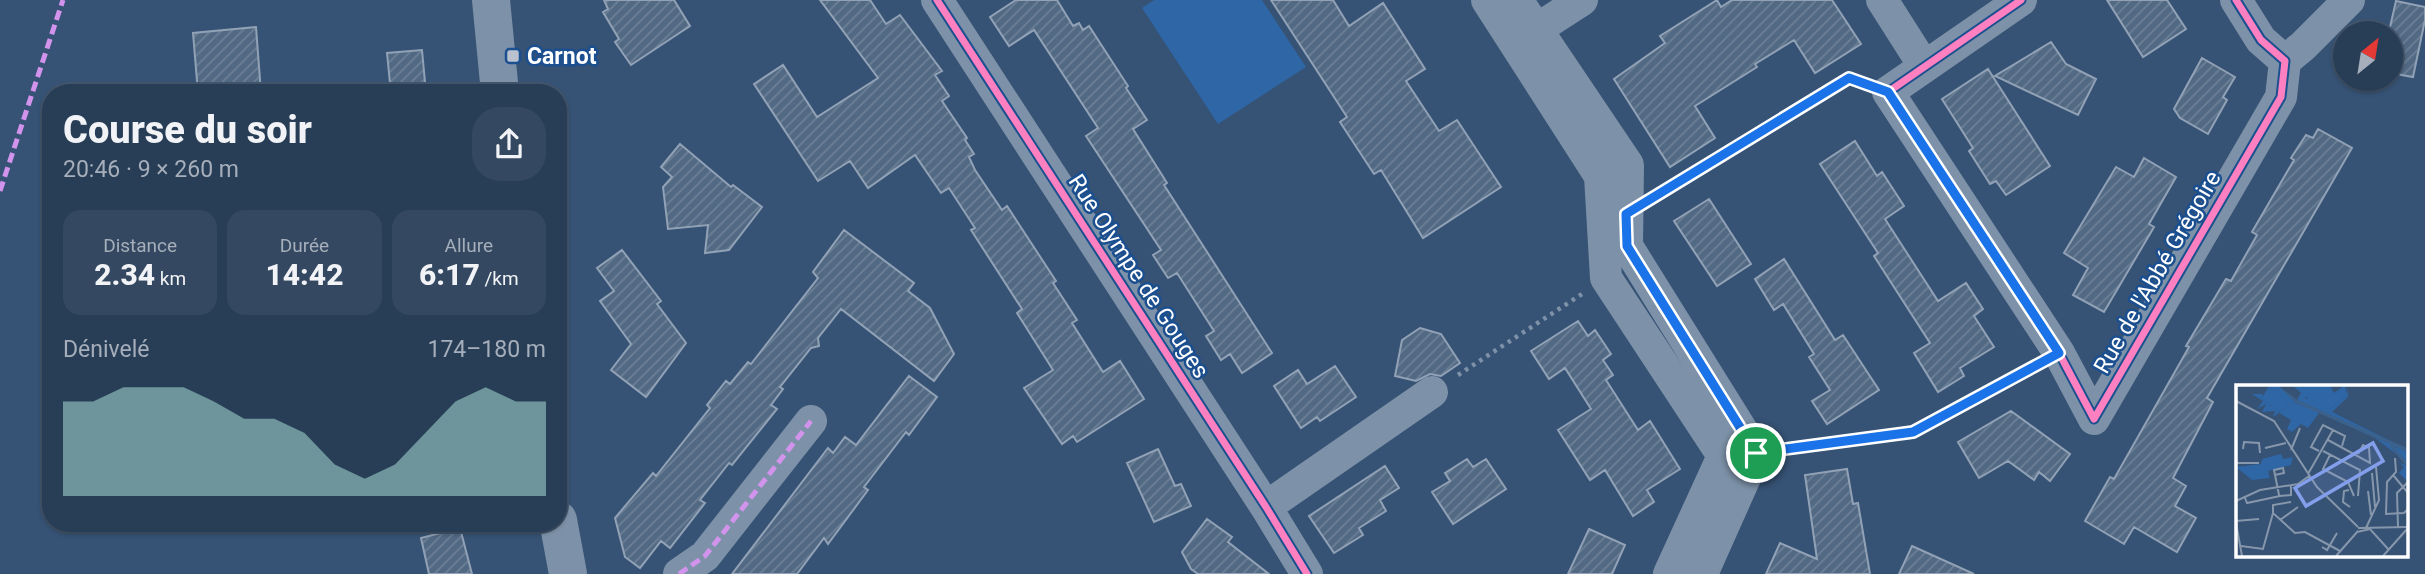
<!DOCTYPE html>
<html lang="fr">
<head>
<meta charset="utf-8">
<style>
	:root { --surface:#283e57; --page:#344961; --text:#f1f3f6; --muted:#a5aeba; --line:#44576d; --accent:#8bbbb9 }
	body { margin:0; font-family:Roboto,sans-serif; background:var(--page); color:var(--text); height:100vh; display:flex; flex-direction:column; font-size:26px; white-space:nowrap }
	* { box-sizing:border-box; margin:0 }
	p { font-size:23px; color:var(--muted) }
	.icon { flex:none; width:38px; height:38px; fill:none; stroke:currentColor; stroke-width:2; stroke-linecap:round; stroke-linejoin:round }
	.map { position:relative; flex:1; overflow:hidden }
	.drawer { position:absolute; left:42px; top:84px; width:525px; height:448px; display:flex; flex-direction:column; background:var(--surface); border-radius:28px; box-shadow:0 2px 5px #0004,0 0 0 2px var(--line) }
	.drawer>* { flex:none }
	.needle { width:46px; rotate:30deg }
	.tools { position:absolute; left:2333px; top:21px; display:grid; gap:14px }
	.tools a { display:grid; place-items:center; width:70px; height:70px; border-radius:50%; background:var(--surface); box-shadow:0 2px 5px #0004,0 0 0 2px var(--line); font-size:35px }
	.pin { position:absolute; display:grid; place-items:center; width:60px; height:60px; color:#fff; margin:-30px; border:4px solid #fff; border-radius:50%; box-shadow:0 2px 7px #0007 }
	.round { display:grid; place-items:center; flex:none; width:74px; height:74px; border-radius:28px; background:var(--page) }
	.overview { display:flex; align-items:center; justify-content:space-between; height:119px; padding:0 21px }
	h1 { font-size:38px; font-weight:800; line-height:52px }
	.metrics { display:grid; grid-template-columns:repeat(3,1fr); gap:10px; height:119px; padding:7px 21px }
	.metrics div { display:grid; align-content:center; border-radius:18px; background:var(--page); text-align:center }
	.metrics b { font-size:30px; font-weight:800 }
	.metrics small { font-size:19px; font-weight:400 }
	.metrics p { font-size:19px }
	.chart { height:196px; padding:14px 21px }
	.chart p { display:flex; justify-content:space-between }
	.chart svg { width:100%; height:126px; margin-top:7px; fill:var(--accent); opacity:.7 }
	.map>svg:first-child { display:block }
	.grass { fill:#2f66a5 }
	.building { fill:url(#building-hatch); stroke:#92a2b6; stroke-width:2 }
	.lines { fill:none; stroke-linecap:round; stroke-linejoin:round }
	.path { stroke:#7d92a8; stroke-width:4.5; stroke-dasharray:3.5 5; stroke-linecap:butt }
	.minor { stroke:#7d92a8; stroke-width:32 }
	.tertiary { stroke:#7d92a8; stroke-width:38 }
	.quiet { stroke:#d193ec; stroke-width:5; stroke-dasharray:10 5; stroke-linecap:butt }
	.cycleway-casing { stroke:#1b4f8f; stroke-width:11 }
	.cycleway { stroke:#ff80c0; stroke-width:7 }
	.route-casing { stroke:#fff; stroke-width:14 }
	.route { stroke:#1a73e8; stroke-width:9 }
	.poi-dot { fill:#b9c2ce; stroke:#1b4f8f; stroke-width:2.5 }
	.labels { text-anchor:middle; stroke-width:5; stroke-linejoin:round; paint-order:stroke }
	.poi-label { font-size:23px; font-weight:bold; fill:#fff; stroke:#1b4f8f; text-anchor:start }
	.street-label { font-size:23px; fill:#fff; stroke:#1b4f8f }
	.inset-river { fill:none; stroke:#3b618d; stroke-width:3.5 }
	.inset-road { fill:none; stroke:#8697ac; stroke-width:2 }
	.view { fill:#839eea; fill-opacity:0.15; stroke:#839eea; stroke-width:3.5 }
	.inset-edge { fill:none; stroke:#fff; stroke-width:3.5 }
</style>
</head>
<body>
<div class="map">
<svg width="2425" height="574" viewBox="0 0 2425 574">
	<defs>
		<pattern id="building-hatch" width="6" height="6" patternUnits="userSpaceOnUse" patternTransform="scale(1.75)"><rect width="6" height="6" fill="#526984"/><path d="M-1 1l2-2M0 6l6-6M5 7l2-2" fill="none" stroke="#6c8096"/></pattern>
	</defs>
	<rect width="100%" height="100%" fill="#365274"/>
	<path class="grass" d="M1154,0H1262L1306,67L1218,124L1142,8Z"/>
	<path class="building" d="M604,0H674L690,26L631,65L615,42L619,39L603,12L608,9Z
		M820,0H870L886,24L900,15L942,71L935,75L949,96L942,101L967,138L965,140L974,154L969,157L975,170L1002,210L1007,206L1056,281L1053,283L1077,320L1072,323L1103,372L1120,361L1144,399L1077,442L1073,436L1062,444L1024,388L1053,370L1017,313L1022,309L971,230L975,228L949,188L941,193L915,155L868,188L850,161L818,181L754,84L783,65L817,117L878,78Z
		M1016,0H1057L1073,26L1079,23L1083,30L1089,26L1128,86L1126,88L1147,120L1133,129L1167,183L1164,185L1272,353L1242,373L1230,354L1221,360L1206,336L1214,331L1177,273L1168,278L1153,255L1161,250L1086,136L1098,128L1034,30L1009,46L990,17Z
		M1271,0H1333L1349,26L1383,3L1425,69L1406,81L1439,131L1457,120L1501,187L1423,238L1381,170L1374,174L1340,122L1347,117Z
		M1717,0L1721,7L1732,0H1832L1861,44L1815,73L1794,40L1755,64L1757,67L1695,106L1715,138L1670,167L1614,79L1665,43L1660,36Z
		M2107,0H2167L2186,29L2143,57Z
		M2396,1L2425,7V20L2413,77L2390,73V27Z
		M256,27L261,93H198L193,33Z
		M2051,42L2066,64L2096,79L2078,115L1995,76Z
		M422,50L426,93H391L387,53Z
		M2202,58L2235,77L2223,97L2227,100L2208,134L2180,118L2174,109Z
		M1988,69L2050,166L2006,195L1996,181L1990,184L1969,151L1973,148L1942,99Z
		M2318,129L2352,148L2207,398L2213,402L2173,478L2186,486L2175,506L2196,518L2177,552L2134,527L2124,544L2085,521L2110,477L2114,479L2189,347L2186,346L2226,279L2231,281L2257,235L2252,232L2294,160L2291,158L2306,135L2313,138Z
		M1855,141L1877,176L1882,172L1904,206L1885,219L1938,301L1966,283L1983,309L1974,316L1994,347L1960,368L1964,376L1938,392L1914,353L1930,343L1874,256L1878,253L1820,164Z
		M680,144L731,187L733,185L762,207L729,250L705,253L708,225L668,229L663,187L672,177L661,167Z
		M2144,158L2176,177L2149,224L2154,227L2104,312L2073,295L2088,268L2064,253L2116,167L2134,177Z
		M1709,199L1751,264L1717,286L1674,221Z
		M844,230L914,283L908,291L930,308L954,354L934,381L841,309L818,338L819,346L811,348L780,387L783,389L771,405L777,409L732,465L729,463L700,500L705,503L670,548L661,541L640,568L625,557L615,518L653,473L656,476L710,408L707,405L726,381L730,384L748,362L751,364L818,278L813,272Z
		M622,250L661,301L657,304L686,343L646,397L611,370L631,344L600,301L614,291L597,268Z
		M1784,259L1835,340L1843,335L1879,390L1827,424L1812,401L1830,390L1809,357L1814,354L1783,304L1774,310L1755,279Z
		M1578,321L1588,336L1595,330L1611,354L1603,360L1613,375L1606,380L1638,430L1650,421L1680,469L1647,490L1654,502L1633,516L1605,470L1590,480L1558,430L1591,409L1565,368L1549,379L1531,351Z
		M1420,328L1441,334L1460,363L1441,376L1430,374L1416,381L1395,376L1402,340Z
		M1335,366L1356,397L1320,421L1317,417L1301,428L1274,386L1298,370L1307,384Z
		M909,376L937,397L909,435L906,432L864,487L868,490L828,544L824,538L797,574H732L828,448L833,453L845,437L856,445Z
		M2011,411L2070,454L2050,481L2039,472L2034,480L2008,461L1979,478L1958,442Z
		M1158,449L1175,486L1181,484L1191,506L1154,522L1127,463Z
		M1467,459L1473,467L1486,459L1506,489L1453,524L1432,492L1450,481L1445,473Z
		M1385,466L1399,488L1380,500L1386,511L1359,528L1363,535L1334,553L1309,516Z
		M1847,469L1853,504L1858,503L1870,574H1766L1780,543L1817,559L1805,475Z
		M1207,519L1232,537L1228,542L1269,574H1198L1191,569L1182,552Z
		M460,528L472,574H429L421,538Z
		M1589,529L1625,545L1612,574H1568Z
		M1912,546L1974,574H1899Z"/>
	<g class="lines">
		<path class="path" d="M1658,194L1849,78L1861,82
			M1458,375L1582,294
			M1784,449L1913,432L2034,367"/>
		<path class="minor" d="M937,0L1266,507L1307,574
			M1487,0L1600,176L1606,278L1723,456L1669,574
			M1517,0L1628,165L1627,246L1756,453L1702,574
			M1882,0L1924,66
			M2021,0L1888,92L2059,353L2094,419L2281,97L2285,61L2261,40L2236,0
			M1520,40L1582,0
			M2285,61L2303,46L2349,0
			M1266,507L1432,392
			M679,574L705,556L811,421"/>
		<path class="tertiary" d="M491,0L500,93
			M558,520L568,574"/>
		<path class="quiet" d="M0,191L63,0
			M679,574L705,556L811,421"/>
		<g class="cycleway-casing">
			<path id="cycleway" d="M937,0L1266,507L1307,574
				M2021,0L1888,92L2059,353L2094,419L2281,97L2285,61L2261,40L2236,0"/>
		</g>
		<use href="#cycleway" class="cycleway"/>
	</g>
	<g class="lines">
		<g class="route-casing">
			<path id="route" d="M1849,78L1888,92L2059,353L1913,432L1756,453L1627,246L1626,214Z"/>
		</g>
		<use href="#route" class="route"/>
	</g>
	<rect class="poi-dot" x="506" y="49" width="14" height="14" rx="3.5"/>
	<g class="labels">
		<g class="poi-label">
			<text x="527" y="64">Carnot</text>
		</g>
		<g class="street-label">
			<text transform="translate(2157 272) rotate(-60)" y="8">Rue de l'Abbé Grégoire</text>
			<text transform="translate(1139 276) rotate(57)" y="8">Rue Olympe de Gouges</text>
		</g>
	</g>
	<g transform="translate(2236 385)">
		<rect width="172" height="172" fill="#365274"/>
		<path d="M71,0H94L98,8L109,0L111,10L93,25L72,18L70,10L77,0ZM33,1L53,18L43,27L25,14ZM57,18L83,28L72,43L65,39L56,47L51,44L55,35L43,28ZM45,69L47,74L57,72L55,80L32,86L34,93L16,95L0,82L25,79L26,74Z" fill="#2f66a5"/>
		<path d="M42,0L60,18L90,29L171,67V96L163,88L168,82L162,77L169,80L167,74L139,53L85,28L70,29L69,23L57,18L37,32L39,26L26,27L30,19L21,24L27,16L16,9H27L25,14L43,27L52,18L33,1ZM56,0L80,1L69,13L93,25L111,10L112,0V12L96,27L171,64L61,15L65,8Z" fill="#2f66a5"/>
		<path d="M42,0L61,15L171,63V67L60,18Z" fill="#3b618d"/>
		<path class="inset-river" d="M155,60L172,81"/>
		<path class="inset-road" d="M0,16L38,36L81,102L122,142M92,55L134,78L133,63L127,60L122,69M29,63L50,58M7,64L8,57L23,58L24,68M55,65L64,43M83,66L75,62L87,40L109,51L106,61M87,66L124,85L122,111M94,70L87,84L112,97L118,111M159,73L160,87L151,97L150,129L168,128L172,124M0,78H23M136,88L139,122M72,89L97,45M39,90L48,88L47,83L38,85L43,110L44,111L55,110V100M157,90L172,108M113,105L108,106L107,117L114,122M132,106L135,130M9,113L11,118L44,111M0,116L24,105L62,99L73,91M37,128V120L55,117M44,135L62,122M0,136L23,134M0,138L6,171M162,142L161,108L172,97M122,143L172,142M130,143L143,115L140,82M121,147L134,144L153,165M5,161L27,164L37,128L59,148L69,147L104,166M86,162L91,165L101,148M100,171L122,146M147,171L172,143"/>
		<path class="view" d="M137,58L147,76L70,121L59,103Z"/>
		<rect width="172" height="172" class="inset-edge"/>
	</g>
</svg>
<div class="tools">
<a><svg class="needle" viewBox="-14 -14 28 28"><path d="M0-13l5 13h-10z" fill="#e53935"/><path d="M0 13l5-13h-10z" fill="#a5aeba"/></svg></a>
</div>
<div class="pin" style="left:1756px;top:453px;background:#1e9e55"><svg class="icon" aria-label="arrive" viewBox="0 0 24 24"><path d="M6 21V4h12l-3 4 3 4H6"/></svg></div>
<section class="drawer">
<div class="overview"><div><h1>Course du soir</h1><p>20:46 · 9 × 260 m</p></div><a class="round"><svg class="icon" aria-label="share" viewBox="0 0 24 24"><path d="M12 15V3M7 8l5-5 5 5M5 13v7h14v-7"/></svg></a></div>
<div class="metrics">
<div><p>Distance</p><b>2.34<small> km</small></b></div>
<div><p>Durée</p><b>14:42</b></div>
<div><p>Allure</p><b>6:17<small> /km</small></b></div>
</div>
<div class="chart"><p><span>Dénivelé</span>174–180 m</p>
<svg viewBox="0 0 160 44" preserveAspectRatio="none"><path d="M0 44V11L10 11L20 6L30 6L40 6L50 11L60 17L70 17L80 22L90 33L100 38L110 33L120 22L130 11L140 6L150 11L160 11V44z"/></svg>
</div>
</section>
</div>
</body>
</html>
